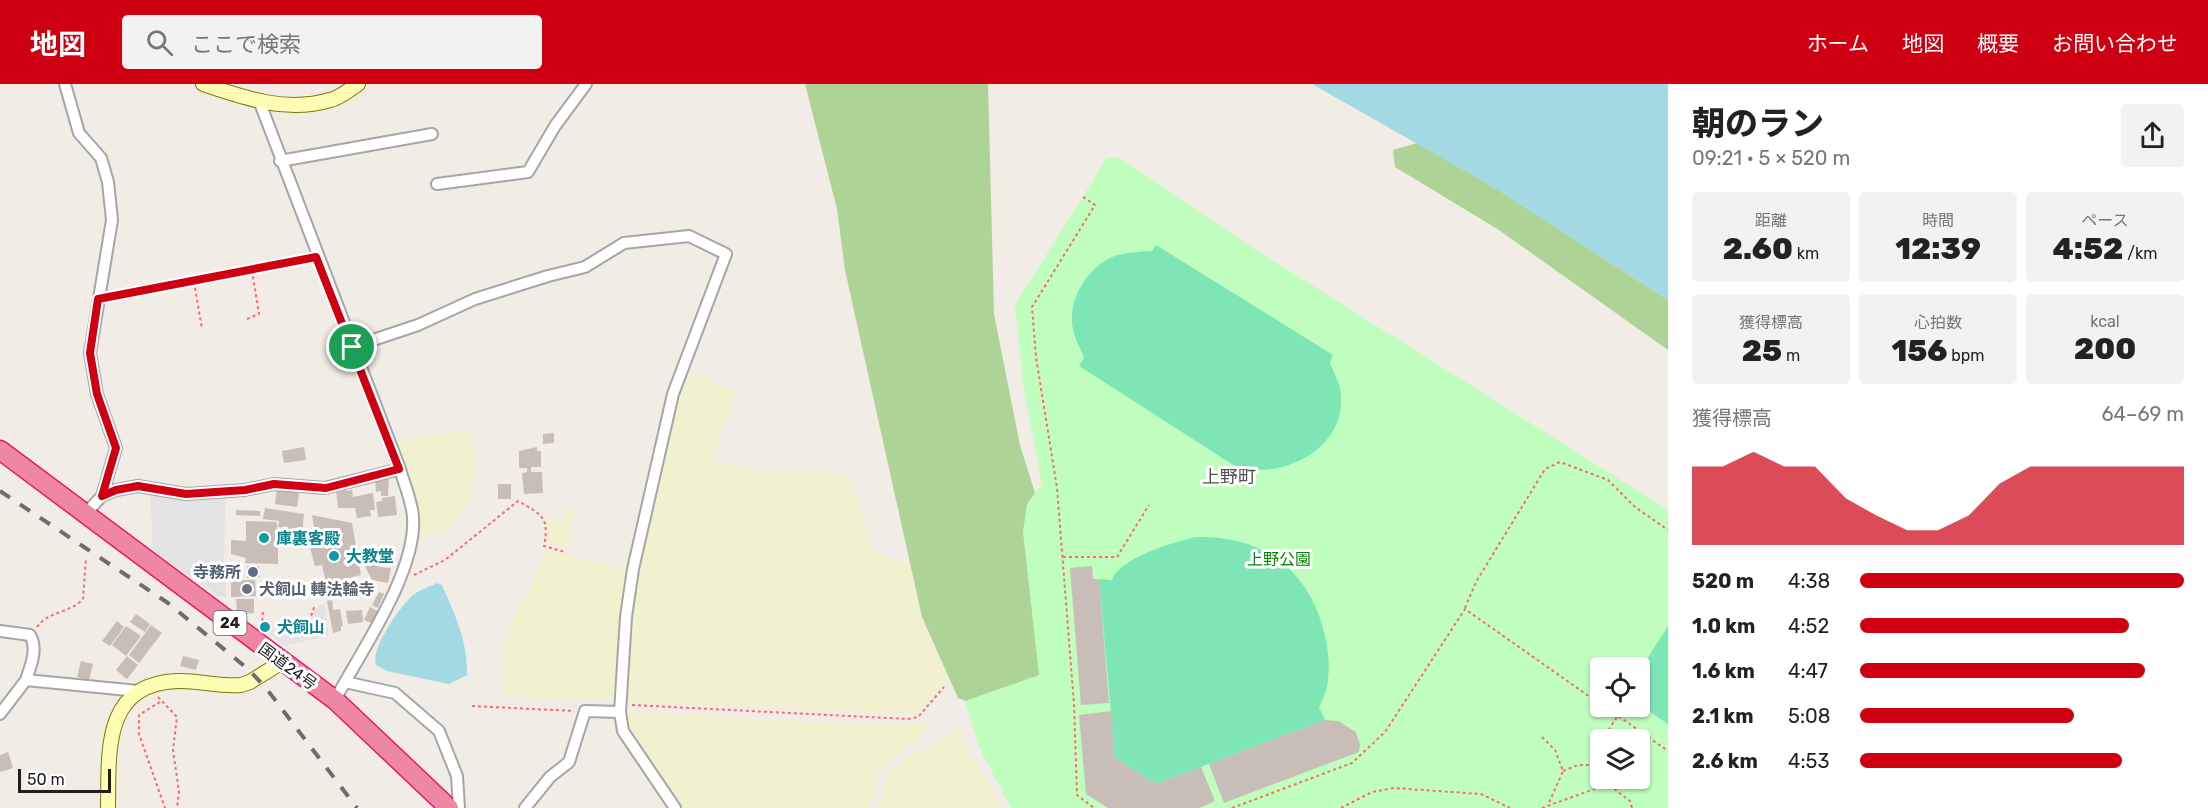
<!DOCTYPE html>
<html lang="ja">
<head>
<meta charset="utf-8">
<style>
	:root { --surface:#fff; --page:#f2f2f2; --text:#222; --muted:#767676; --accent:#ce0012 }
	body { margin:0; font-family:Rubik,"Noto Sans JP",sans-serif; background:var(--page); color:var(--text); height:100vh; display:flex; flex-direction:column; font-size:22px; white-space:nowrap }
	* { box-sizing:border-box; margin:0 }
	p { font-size:20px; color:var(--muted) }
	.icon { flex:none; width:33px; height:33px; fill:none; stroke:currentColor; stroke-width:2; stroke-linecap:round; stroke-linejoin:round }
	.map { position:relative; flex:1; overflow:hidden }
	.side { display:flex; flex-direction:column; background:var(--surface); width:540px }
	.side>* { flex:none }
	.tools { position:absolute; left:1590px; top:573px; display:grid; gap:12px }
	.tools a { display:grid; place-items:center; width:60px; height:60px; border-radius:6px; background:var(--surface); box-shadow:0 2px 4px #0004; font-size:30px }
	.scale { position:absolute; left:18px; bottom:15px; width:93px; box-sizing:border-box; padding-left:6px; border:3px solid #1f1f1f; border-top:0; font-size:16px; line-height:21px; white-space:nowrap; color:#1f1f1f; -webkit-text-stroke:4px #fff; paint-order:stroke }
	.pin { position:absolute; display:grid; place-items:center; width:51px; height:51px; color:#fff; margin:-26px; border:3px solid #fff; border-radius:50%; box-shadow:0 2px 6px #0007 }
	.round { display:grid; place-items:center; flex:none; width:63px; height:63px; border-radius:6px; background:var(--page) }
	.head { display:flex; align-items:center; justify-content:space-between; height:102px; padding:0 24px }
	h1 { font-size:33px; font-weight:800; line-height:45px }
	.metrics { display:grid; grid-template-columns:repeat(3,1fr); gap:9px; height:102px; padding:6px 24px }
	.metrics div { display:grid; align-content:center; border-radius:6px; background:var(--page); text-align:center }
	.metrics b { font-size:30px; font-weight:800 }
	.metrics small { font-size:16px; font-weight:400 }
	.metrics p { font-size:16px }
	.chart { height:168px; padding:12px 24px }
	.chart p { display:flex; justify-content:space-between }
	.chart svg { width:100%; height:108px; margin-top:6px; fill:var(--accent); opacity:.7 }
	ul { padding:0 24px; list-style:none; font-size:20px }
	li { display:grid; grid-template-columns:96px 72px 1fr; align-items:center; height:45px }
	li i { height:15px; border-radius:8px; background:var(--accent) }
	header { display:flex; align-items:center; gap:36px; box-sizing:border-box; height:84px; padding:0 30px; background:var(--accent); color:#fff }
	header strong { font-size:28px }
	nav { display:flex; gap:33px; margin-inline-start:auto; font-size:21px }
	.search { width:420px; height:54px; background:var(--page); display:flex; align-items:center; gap:15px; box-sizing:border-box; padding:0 21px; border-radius:6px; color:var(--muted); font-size:22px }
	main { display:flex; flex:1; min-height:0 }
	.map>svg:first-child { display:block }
	.farmland { fill:#f1f0cf }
	.forest { fill:#aed396 }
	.park { fill:#bffebf; fill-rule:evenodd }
	.pitch { fill:#7de6b4 }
	.parking { fill:#e3e3e3 }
	.water { fill:#a2d9e2 }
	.building { fill:#c9bdb7 }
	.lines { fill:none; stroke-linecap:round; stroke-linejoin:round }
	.street-casing { stroke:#a6a6a6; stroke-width:14 }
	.secondary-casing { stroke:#7a7c00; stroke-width:16 }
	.highway-casing { stroke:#e91772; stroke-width:21 }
	.path { stroke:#ff6a67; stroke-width:2; stroke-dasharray:3 3; stroke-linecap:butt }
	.street { stroke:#fff; stroke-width:10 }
	.secondary { stroke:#fefcb5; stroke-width:14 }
	.highway { stroke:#ee87a3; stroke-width:18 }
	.rail { stroke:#6d6d6d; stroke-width:4; stroke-dasharray:12 12; stroke-linecap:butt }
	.route-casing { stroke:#fff; stroke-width:12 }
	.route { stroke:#ce0012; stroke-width:8 }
	.culture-dot { fill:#0f9aa8; stroke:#fff; stroke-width:2 }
	.service-dot { fill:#5c6f8a; stroke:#fff; stroke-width:2 }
	.worship-dot { fill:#6b7280; stroke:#fff; stroke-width:2 }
	.labels { text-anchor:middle; stroke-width:6; stroke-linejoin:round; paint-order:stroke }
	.shield { fill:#fff; stroke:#626262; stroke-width:1.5 }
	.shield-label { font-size:15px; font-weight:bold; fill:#1f1f1f }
	.culture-label { font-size:16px; font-weight:bold; fill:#0d838f; stroke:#fff; text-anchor:start }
	.park-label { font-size:16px; fill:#048803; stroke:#fff }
	.service-label { font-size:16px; font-weight:bold; fill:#4e5e75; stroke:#fff; text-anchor:end }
	.worship-label { font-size:16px; font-weight:bold; fill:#5b616d; stroke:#fff; text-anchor:start }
	.street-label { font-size:16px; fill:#1f1f1f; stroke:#fff }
	.neighbourhood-label { font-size:18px; fill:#525252; stroke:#fff }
</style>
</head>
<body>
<header>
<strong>地図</strong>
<div class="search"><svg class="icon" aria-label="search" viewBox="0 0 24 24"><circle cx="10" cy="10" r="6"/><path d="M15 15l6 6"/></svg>ここで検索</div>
<nav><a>ホーム</a><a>地図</a><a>概要</a><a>お問い合わせ</a></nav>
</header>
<main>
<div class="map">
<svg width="1668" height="724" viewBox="0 0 1668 724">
	<rect width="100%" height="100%" fill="#f1ece5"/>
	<path class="farmland" d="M688,286L736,309L711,377L774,389L817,388L850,393L875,468L909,481L921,534L947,595L918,629L627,618L624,613L637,486L678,308Z
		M470,346L476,384L474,401L465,424L445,449L418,453L415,415L395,358L408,354Z
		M570,424L577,425L566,465L547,461V435L561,436Z
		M546,466L629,485L619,548L615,615L501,612L504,566L515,529L530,505Z
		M625,628L896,642L927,638L924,650L914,661L902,667L879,689L869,724H681L627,645Z
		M958,646L1002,724H879L889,688L902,676Z"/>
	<path class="forest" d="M805,0H988L994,230L1020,361L1036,412L1051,605L990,626L958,614L922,533L845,186L837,125Z
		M1417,59L1495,104L1668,216V266L1499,146L1395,83L1393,66Z"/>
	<path class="park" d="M1107,74H1120L1253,164L1668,426V724H1011L980,665L965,617L1039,591L1023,448L1027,420L1042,400L1024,306L1015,221ZM1600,584H1640V622H1600ZM1600,656H1640V694H1600Z"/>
	<path class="pitch" d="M1156,161L1333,271L1330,279C1334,289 1340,300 1341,310C1345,357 1300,386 1259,386L1252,393L1079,282L1084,274C1080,262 1073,253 1072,239C1070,214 1087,185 1110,174C1122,168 1138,168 1152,167Z
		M1196,453C1265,451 1312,488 1326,556C1330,579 1331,603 1319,623L1325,636L1156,700L1115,674L1099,495L1112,496C1119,474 1174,458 1196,453Z
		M1668,542V640L1640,621V586Z"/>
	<path class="parking" d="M150,409L185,414H225L224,487L227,514L218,512L153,466Z
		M319,521H324L329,551L285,562L268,550L271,545L311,532Z"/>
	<path class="water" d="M1312,0H1668V216L1495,104Z
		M437,499L442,501C455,531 468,558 467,591L449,600L387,587L376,581C370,565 400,523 412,512C419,506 429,503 437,499Z"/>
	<path class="building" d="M554,349V359L543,360V350Z
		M304,363L306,376L284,379L282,367Z
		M537,363V367H541V383H531V388H542L543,409L524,410L522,389L527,388V384H519V367Z
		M389,394L388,412H381V407L376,408L375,396Z
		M498,400H511V415H498Z
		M346,404V407L352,406L353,413L373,409L375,426H370L371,432L357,434L355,424H338L336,406Z
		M277,405L299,409L297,423L275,420Z
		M395,412L397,431L378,433L376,418L382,417V414Z
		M265,424L304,430L302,451L298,450L297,454L289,452V449L284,448L285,444L278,443L279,437L263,435Z
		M236,426L260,427V432L236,431Z
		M312,431L352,439L361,491L326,499L322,481L315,482L310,463L317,461Z
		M246,437L277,438V445L282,448V459H278V480L245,479L246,474L231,470V456L246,457Z
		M380,480L379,483L391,484L388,499L372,496L365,482Z
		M247,482H259L260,493L247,494Z
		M1092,482L1093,495H1099L1109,619L1081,621L1070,484Z
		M234,496H255L256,512L231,513V499Z
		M379,508L384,510L378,524L372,521Z
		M236,515H254V529L237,530Z
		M332,516L333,526L340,525L343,542H341V547L333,549L327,517Z
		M370,523L378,527L372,539L364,536Z
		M362,526L363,538L348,540L346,527Z
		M136,530L150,540L145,548L130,538Z
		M117,537L124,543L110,562L102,557Z
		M151,541L162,549L139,579L129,571Z
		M126,542L141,552L126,572L112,561Z
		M127,572L138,581L127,595L116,586Z
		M183,572L199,576L196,586L180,582Z
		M81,577L93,580L89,596L77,593Z
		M1111,627L1115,674L1156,700L1201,683L1215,717L1199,724H1108L1086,710L1079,631Z
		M1325,636L1338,637L1356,648L1360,661L1359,668L1224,719L1209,680Z
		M8,668L13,684L0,688V671Z"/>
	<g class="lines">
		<g class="street-casing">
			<path id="street" d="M65,0L79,49L101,74L108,98L112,136L90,269L97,310L116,364L102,412L85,430
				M260,19L400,385C404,400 412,417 413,433C417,488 361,567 335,616
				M280,77L432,50
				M437,100L528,88L555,42L586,0
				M352,263L418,241L475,215L548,192L585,183L624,159L689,152L726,170L673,310L633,485L626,533L620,628L623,647L675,724
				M102,412L116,406L138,402L186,410L245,406L274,400L325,404L400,385
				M0,547L30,551C38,565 31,581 26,596
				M345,598L395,609L439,647L457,692L459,724
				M0,630L26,596L138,607
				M525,724L550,693L569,678L585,627L620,628"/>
		</g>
		<g class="secondary-casing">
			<path id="secondary" d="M203,0C244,14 287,29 330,16C340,14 350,5 358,0
				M108,724C109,669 102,600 177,597C198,596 219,603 241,601L250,598L282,578"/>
		</g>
		<g class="highway-casing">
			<path id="highway" d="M0,366L335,616L449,724"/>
		</g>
		<path class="path" d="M1083,113L1095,121L1032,223L1036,273L1057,404L1074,620L1077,711L1094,724
			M194,198L202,245
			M112,212L307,175
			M247,235L259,230L252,187
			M1063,473H1117L1149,421
			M414,491L445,476L518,417C541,430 550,433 544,462L565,468
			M1465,524L1476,498L1545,385L1560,378L1608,396L1635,423L1668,446
			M37,543C48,527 71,529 83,515L86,474
			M262,543L263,527
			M307,543L315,521
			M158,613L177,633L173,666L179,708L177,724
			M160,618L139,631V650L165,724
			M632,621L908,635L918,633L944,603
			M472,622L574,627
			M1604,622L1668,667
			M1542,653L1555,666L1563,687L1548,721
			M1602,656L1617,633
			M1600,658V661
			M1563,687L1578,681H1591L1600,672
			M1232,724L1352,679L1385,648L1465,525L1600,620
			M1341,724L1372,708L1394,704L1481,710L1510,724
			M1542,724L1608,700L1630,717L1632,724"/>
		<use href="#street" class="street"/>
		<use href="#secondary" class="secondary"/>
		<use href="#highway" class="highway"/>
		<path class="rail" d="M0,407L168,519L248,585L266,604L357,724"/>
	</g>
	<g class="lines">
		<g class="route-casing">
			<path id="route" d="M316,173L399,385L326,404L274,400L245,406L186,410L138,402L116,406L102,412L116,364L97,310L90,269L98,215Z"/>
		</g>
		<use href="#route" class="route"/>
	</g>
	<g class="culture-dot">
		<circle cx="264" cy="454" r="6"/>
		<circle cx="334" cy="472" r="6"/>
		<circle cx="265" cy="543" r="6"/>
	</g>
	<circle class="service-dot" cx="253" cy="488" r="6"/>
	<circle class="worship-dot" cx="247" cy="505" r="6"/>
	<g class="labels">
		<rect class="shield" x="213.5" y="527" width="33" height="24" rx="4.5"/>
		<g class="shield-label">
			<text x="230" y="544">24</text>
		</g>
		<g class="culture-label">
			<text x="276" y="460">庫裏客殿</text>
			<text x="346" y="478">大教堂</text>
			<text x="277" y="549">犬飼山</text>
		</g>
		<g class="park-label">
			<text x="1279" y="481">上野公園</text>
		</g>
		<g class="service-label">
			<text x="241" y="494">寺務所</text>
		</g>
		<g class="worship-label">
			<text x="259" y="511">犬飼山 轉法輪寺</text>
		</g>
		<g class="street-label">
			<text transform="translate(288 582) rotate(36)" y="6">国道24号</text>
		</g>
		<g class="neighbourhood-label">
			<text x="1229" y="399">上野町</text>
		</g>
	</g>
</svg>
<div class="tools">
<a><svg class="icon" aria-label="locate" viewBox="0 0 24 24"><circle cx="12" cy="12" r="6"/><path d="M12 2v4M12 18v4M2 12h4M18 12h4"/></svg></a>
<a><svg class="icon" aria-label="layers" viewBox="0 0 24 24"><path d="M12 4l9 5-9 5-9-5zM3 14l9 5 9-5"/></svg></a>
</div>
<div class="scale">50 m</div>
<div class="pin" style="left:352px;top:263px;background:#1e9e55"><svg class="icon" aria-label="arrive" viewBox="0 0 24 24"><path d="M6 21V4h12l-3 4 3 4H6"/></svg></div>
</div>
<section class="side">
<div class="head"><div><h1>朝のラン</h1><p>09:21 · 5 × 520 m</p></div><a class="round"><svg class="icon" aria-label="share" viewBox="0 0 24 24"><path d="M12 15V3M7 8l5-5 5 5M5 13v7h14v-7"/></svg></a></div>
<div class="metrics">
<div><p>距離</p><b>2.60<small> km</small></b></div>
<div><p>時間</p><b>12:39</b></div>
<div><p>ペース</p><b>4:52<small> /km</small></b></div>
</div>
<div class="metrics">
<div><p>獲得標高</p><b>25<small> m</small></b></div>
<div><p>心拍数</p><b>156<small> bpm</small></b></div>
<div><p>kcal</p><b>200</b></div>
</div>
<div class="chart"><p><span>獲得標高</span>64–69 m</p>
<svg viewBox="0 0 160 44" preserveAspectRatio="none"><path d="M0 44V12L10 12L20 6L30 12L40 12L50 25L60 32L70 38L80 38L90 32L100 19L110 12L120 12L130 12L140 12L150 12L160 12V44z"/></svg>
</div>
<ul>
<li><b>520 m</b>4:38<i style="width:100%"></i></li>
<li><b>1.0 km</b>4:52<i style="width:83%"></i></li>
<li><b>1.6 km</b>4:47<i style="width:88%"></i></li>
<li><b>2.1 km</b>5:08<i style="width:66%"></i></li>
<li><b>2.6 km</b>4:53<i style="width:81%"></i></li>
</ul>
</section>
</main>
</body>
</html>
